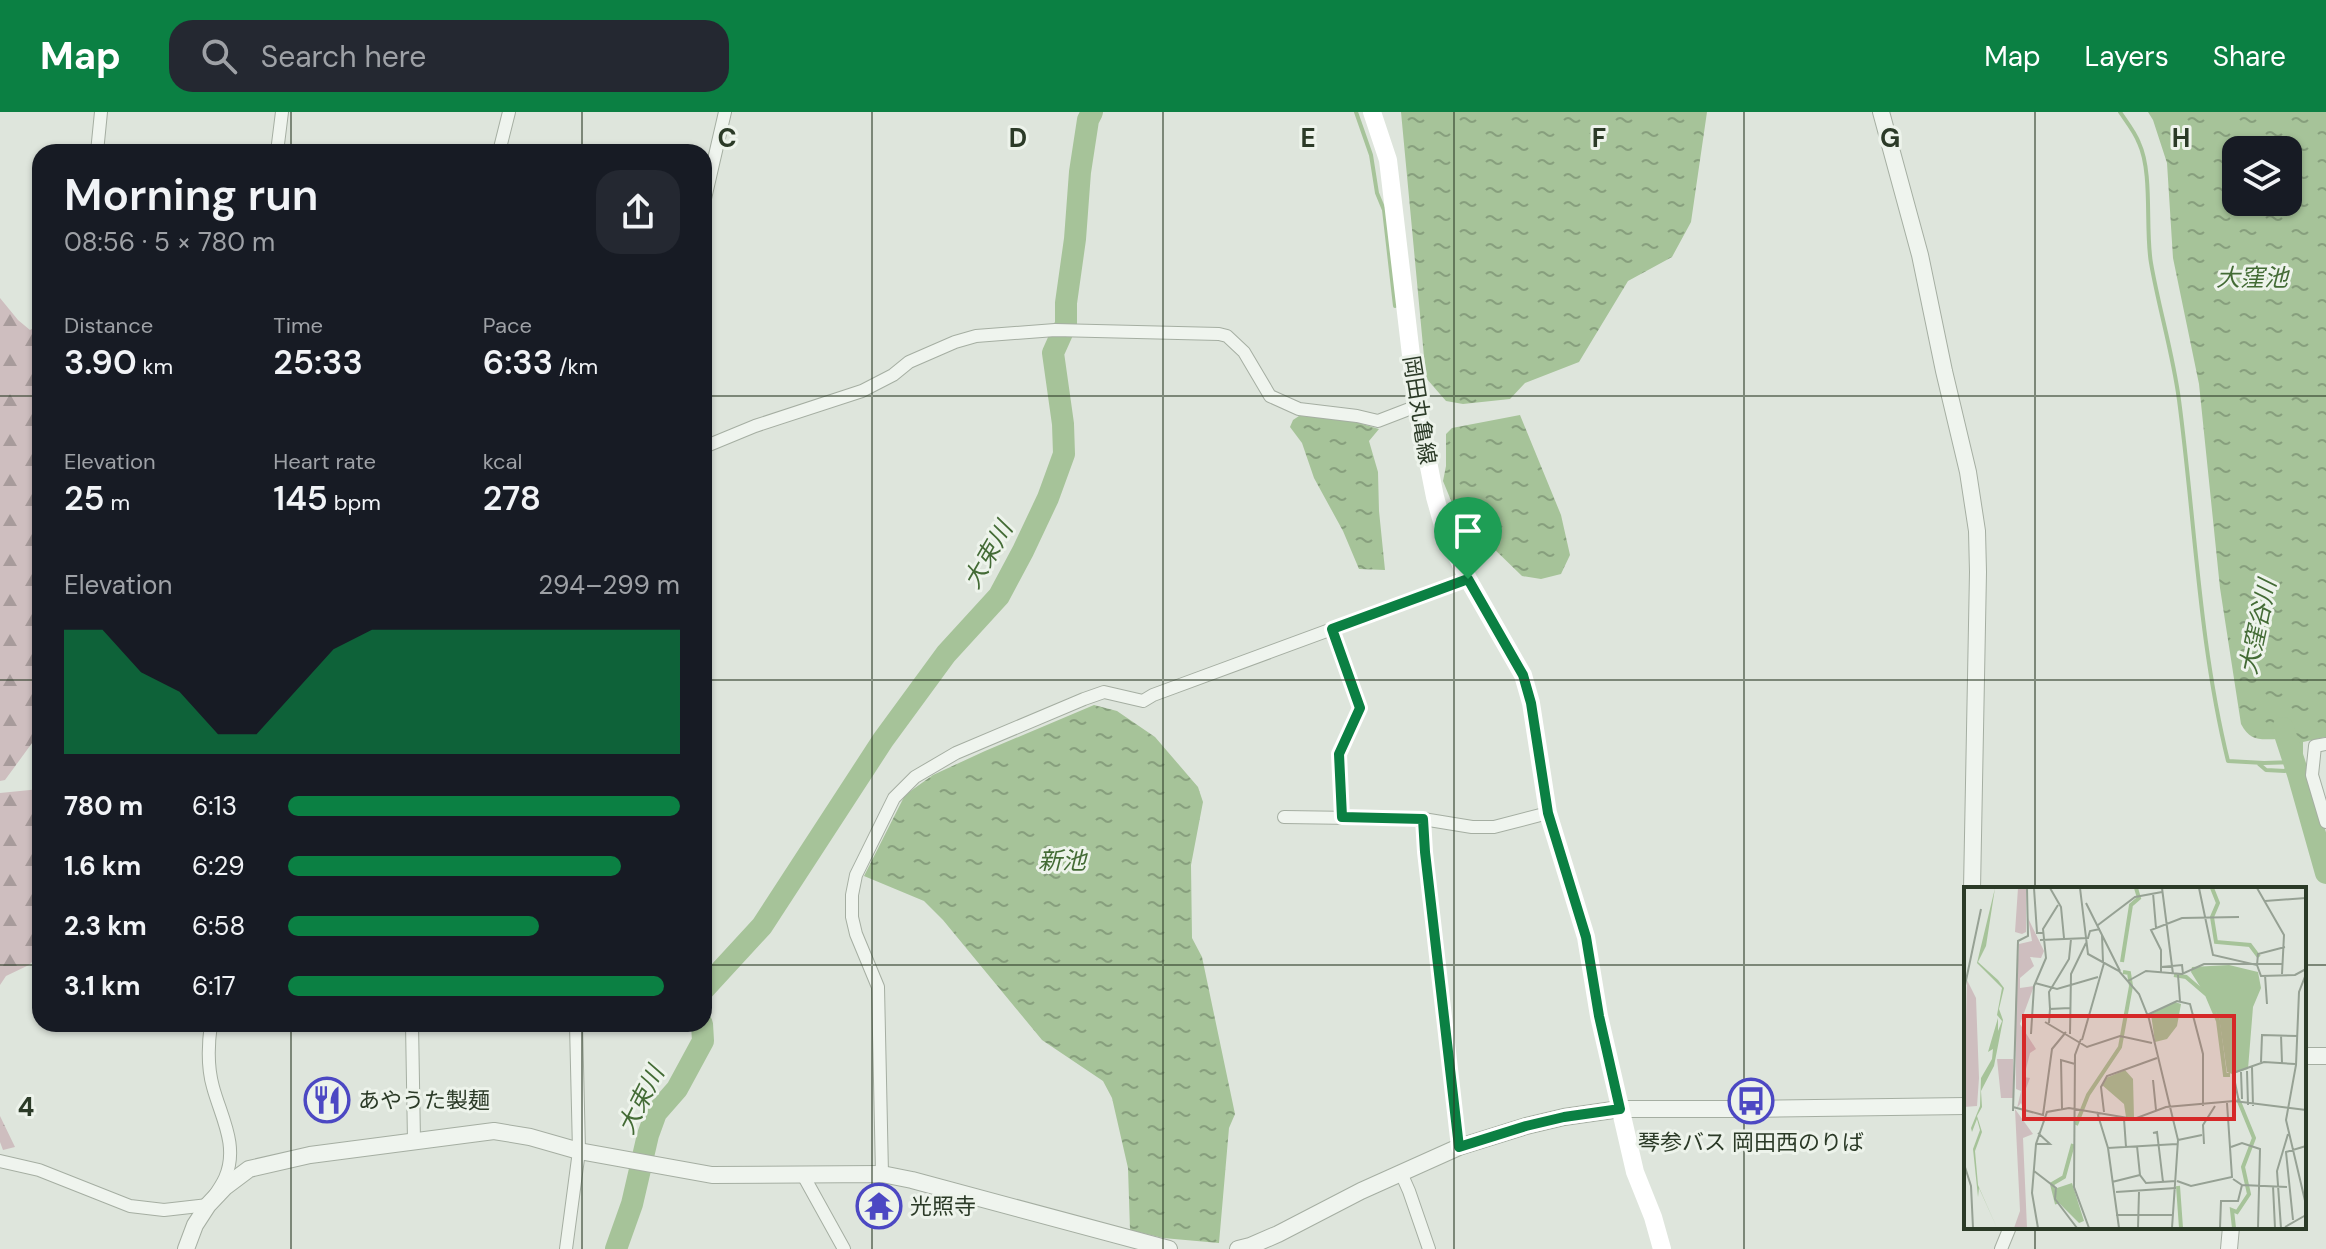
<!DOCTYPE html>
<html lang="en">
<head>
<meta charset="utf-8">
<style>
	:root { --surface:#171b24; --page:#242831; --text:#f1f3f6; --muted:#9ea1a6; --accent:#0b8043 }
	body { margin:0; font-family:"DM Sans","Noto Sans JP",sans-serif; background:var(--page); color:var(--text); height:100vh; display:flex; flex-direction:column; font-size:30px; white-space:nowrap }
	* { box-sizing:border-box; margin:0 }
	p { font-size:26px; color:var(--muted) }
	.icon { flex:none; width:44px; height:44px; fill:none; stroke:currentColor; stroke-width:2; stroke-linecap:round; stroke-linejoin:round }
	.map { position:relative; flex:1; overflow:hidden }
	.sheet { position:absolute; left:32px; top:32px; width:680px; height:888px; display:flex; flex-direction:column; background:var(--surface); border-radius:24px; box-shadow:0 2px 6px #0004 }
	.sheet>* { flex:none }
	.controls { position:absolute; left:2222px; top:24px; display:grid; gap:16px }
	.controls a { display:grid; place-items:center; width:80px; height:80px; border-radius:16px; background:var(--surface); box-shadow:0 2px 6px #0004; font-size:40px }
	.pin { position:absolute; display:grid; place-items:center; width:68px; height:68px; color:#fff; margin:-82px -34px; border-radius:50% 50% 50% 0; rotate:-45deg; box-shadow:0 0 8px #0007 }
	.pin .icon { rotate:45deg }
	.round { display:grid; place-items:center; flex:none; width:84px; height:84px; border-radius:24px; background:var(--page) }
	.overview { display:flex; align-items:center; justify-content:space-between; height:136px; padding:0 32px }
	h1 { font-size:44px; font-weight:600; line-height:60px }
	.stats { display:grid; grid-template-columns:repeat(3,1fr); gap:12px; height:136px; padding:8px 32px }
	.stats div { display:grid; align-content:center }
	.stats b { font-size:34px; font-weight:600 }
	.stats small { font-size:22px; font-weight:400 }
	.stats p { font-size:22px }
	.chart { height:224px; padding:16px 32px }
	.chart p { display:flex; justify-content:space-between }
	.chart svg { width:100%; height:144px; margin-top:8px; fill:var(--accent); opacity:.7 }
	ul { padding:0 32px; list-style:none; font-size:26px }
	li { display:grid; grid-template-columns:128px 96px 1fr; align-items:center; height:60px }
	li i { height:20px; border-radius:10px; background:var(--accent) }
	header { display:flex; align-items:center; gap:48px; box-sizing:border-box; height:112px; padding:0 40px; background:var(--accent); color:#fff }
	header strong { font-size:38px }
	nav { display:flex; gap:44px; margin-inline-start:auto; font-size:28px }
	.search { width:560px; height:72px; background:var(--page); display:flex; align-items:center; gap:20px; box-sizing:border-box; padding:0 28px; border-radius:24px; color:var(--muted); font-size:30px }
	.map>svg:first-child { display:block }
	.forest { fill:url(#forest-firs) }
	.water { fill:url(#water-ripples); fill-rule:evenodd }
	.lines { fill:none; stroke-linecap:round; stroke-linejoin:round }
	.stream { stroke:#a6c399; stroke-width:4 }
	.river { stroke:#a6c399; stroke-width:22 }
	.minor-casing { stroke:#a5aea2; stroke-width:14 }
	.tertiary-casing { stroke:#a5aea2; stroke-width:18 }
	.minor { stroke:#eff4ee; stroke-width:12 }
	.tertiary { stroke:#eff4ee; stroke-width:16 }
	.secondary { stroke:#fff; stroke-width:18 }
	.route-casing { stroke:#fff; stroke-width:16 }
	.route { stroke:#0b8043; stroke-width:10 }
	.grid { fill:none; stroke:#2b3a27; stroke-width:2; stroke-opacity:0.55 }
	.labels { text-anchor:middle; stroke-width:6; stroke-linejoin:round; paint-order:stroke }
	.street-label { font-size:22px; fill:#2b3a27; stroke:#edf3eb }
	.poi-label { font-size:22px; fill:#2b3a27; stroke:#edf3eb; text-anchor:start }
	.water-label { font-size:24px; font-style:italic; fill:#436b35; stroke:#edf3eb }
	.inset-river { fill:none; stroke:#a6c399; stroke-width:4 }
	.inset-road { fill:none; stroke:#96a194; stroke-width:2 }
	.view { fill:#d62828; fill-opacity:0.15; stroke:#d62828; stroke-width:4 }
	.inset-edge { fill:none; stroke:#2b3a27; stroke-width:4 }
	.grid-label { font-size:26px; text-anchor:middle; font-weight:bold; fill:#2b3a27; stroke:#edf3eb; stroke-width:6; stroke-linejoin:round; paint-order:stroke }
</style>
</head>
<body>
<header>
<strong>Map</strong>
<div class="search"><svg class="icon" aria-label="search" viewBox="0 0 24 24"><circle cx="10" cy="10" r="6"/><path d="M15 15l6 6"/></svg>Search here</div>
<nav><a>Map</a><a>Layers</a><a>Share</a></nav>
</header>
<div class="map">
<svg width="2326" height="1137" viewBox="0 0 2326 1137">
	<defs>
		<pattern id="forest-firs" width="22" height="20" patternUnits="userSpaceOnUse" patternTransform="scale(2)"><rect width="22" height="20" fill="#cebebf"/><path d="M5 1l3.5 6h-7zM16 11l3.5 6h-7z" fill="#a79b9b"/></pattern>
		<pattern id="water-ripples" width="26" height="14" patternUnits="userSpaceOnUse" patternTransform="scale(2)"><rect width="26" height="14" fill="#a6c399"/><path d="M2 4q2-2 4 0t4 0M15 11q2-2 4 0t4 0" fill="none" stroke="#879f7d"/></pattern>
	</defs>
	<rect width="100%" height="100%" fill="#dee5dc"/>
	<path class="forest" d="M0,186L18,208L30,218L40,212V625L35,627L5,668L0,669Z
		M40,677V842L29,853L6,864L0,873V681Z
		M0,1004L15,1035L3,1038L0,1030Z"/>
	<path class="water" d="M1401,0H1707L1691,110L1672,145L1628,169L1579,250L1525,271L1510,287L1463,292L1446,289L1426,266Z
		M2148,0H2326V625L2303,630V644H2284L2281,627C2262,627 2251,631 2241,612L2220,476L2199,272L2173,146L2167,51L2153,8ZM2288,38V90H2236V38Z
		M1520,303L1561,403L1570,443L1561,462L1541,467L1522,464L1489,432L1483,411L1452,391L1443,369L1446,354V322L1452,316Z
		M1299,304L1339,305L1379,317L1369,329L1378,360L1379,399L1385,458L1359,457L1343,419L1314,366L1302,331L1290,315L1293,308Z
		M1094,593L1117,599L1155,625L1198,675L1203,690L1191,753L1192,826L1202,845L1235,1002L1229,1016L1219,1131L1163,1126L1130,1118L1128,1056L1112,986L1103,969L1042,928L943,808L924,789L864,764L905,683L933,663L985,639Z"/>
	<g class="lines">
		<path class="stream" d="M1356,0L1371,43L1377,81L1384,98L1395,194
			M2120,0C2126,9 2135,20 2139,31C2153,61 2145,117 2151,151C2159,197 2173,242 2179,288C2195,409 2199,531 2228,649L2264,651L2293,650
			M2259,652L2266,658L2285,659L2293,650"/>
		<path class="river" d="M2283,616L2298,662L2326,761
			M704,877L762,814L883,628L946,542L999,484L1023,439L1048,386L1064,342L1063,312L1053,241L1066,212V191L1075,127L1080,60L1088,8L1092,0
			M616,1137L632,1092L648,1023L656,1001L677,977L703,929L702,912"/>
		<g class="minor-casing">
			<path id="minor" d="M97,40L101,0
				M277,40L282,0
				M499,40L509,0
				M704,91L725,0
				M704,335L755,314L862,279L893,263L909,250L955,230L976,224L1055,218L1219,222L1227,224L1244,240L1270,284L1299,297L1357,304L1378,309L1417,294
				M1332,517L1360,596L1339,642L1342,705
				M2326,632L2315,634L2312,663L2326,710
				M1284,705L1423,707L1472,715H1494L1548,701
				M1423,707L1425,740L1459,1035
				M412,912L414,1029
				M0,1049L39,1058L130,1094L164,1098L208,1093C214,1084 221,1075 225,1066C239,1034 221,1005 213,975C207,954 208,933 211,912
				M1401,1061L1409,1079L1429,1137
				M882,1062L878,875L856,822L852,805V783L856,763L894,686L915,665L956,641L1084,587L1104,580L1143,589L1153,583L1468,467
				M803,1063L844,1137
				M566,1137L579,1039L576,912
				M2001,1137L2010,1115"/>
		</g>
		<g class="tertiary-casing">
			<path id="tertiary" d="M1881,0L1920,143L1944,259L1968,360L1977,419L1978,460L1972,777
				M2304,944H2326
				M186,1137L195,1113L208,1093L225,1075L249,1057L310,1043L494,1019L530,1025L579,1039L712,1063L882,1062L912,1068L1169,1137
				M1238,1137L1250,1134L1278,1122L1361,1079L1459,1035L1526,1014L1564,1005L1620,997H1750L1966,994
				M2229,1137L2231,1115"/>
		</g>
		<use href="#minor" class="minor"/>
		<use href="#tertiary" class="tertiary"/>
		<path class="secondary" d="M1372,0L1388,48L1417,294L1435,385L1444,417L1468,467L1523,563L1531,591L1548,701L1586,825L1599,904L1635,1060L1653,1105L1662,1137"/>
	</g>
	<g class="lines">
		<g class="route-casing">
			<path id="route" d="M1468,467L1523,563L1531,591L1548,701L1586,825L1599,904L1620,997L1564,1005L1526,1014L1459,1035L1425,740L1423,707L1342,705L1339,642L1360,596L1332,517Z"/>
		</g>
		<use href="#route" class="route"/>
	</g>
	<path class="grid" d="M291,0V40M582,0V40M872,0V1137M1163,0V1137M1454,0V1137M1744,0V1137M2035,0V777M0,284H40M704,284H2326M0,568H40M704,568H2326M0,853H40M704,853H1966M2304,853H2326M291,912V1137M582,912V1137M2035,1115V1137"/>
	<defs>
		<g id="restaurant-ring" transform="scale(2.3)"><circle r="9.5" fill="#edf3eb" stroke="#4c48c3" stroke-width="1.5"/><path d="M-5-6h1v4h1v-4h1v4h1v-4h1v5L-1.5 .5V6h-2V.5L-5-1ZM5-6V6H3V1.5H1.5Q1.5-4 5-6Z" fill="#4c48c3"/></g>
		<g id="bus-ring" transform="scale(2.3)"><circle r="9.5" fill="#edf3eb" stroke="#4c48c3" stroke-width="1.5"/><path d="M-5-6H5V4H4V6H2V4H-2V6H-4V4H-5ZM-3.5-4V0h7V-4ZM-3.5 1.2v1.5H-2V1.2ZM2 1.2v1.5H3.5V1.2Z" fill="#4c48c3"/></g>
		<g id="temple-ring" transform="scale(2.3)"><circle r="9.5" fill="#edf3eb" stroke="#4c48c3" stroke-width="1.5"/><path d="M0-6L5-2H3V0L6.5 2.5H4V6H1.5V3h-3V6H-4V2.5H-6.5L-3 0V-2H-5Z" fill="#4c48c3"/></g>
	</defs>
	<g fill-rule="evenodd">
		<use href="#restaurant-ring" x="327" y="988"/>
		<use href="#bus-ring" x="1751" y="989"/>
		<use href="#temple-ring" x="879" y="1094"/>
	</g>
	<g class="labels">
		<g class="street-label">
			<text transform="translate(1420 298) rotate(81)" y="8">岡田丸亀線</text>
		</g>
		<g class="poi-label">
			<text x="358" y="996">あやうた製麺</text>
			<text x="1751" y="1038" text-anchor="middle">琴参バス 岡田西のりば</text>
			<text x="910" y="1102">光照寺</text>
		</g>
		<g class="water-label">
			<text x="2252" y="174">大窪池</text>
			<text transform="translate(988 443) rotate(-60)" y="8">大束川</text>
			<text transform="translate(2258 515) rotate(-78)" y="8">大窪谷川</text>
			<text x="1062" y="757">新池</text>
			<text transform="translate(641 988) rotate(-63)" y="8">大束川</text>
		</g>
	</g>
	<g transform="translate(1964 775)">
		<rect width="342" height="342" fill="#dee5dc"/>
		<path d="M64,31L80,64L77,71L66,70L70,79L56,91V101L70,99L56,137L72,162L66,166L60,190L66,191L58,212L60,223L57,216L53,221L57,204L52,202L51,123L55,57L68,54ZM51,222L69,247L59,251L63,341H50L56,324Z" fill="#cebebf"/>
		<path d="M54,1H62V45L58,47L51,45ZM3,93L12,111L15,191L13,219L0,220ZM33,172H49V211H37Z" fill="#cebebf"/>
		<path d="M31,1L22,59L14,75L34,93L40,101L35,122L39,133L30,179L17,204L18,220L13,229L18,245L11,264L14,298L33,341L15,301L14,310L9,262L16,243L13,232L8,245L7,241L16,219L17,191L28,172L29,162L24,165L34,131V144L38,134L33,128L38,101L13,76ZM265,78L294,85L297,101L289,120L284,182L268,187L263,185L255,130L227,85L228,80ZM211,115L217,117L213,139L203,152L191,155L187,127ZM161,183L169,192L170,231L162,230L160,217L138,198L142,191ZM108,296L120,334L115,336L90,311L93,301Z" fill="#a6c399"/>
		<path class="inset-river" d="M248,1L254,16L248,30L252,55L286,58L295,70M158,75L167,18L175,11L172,1M210,88L222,90L243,108L254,134L261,188H266M112,238L124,208L156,160L167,99L165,86L159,85M214,299L217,341M93,317L88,297L100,290L109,257M270,341L268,323L273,325L285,307L279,280L290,251L274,212"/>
		<path class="inset-road" d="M70,1L73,46H79M86,1L97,20L100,51M116,1L124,67L155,84L175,107L185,132L214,253L208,341M198,1L209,87M235,1L249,68L293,78L297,89L331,88L342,82M293,1L320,48L318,87M189,6L192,41M301,14L342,11M122,16L156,84M134,38L171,10L198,5M138,48L139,75M76,53L124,51L126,44L136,42M293,78L294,67L321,60M197,80L218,78L219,87M197,85V63L187,43L218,31L275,30M342,87L335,105L332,178L322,233L342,318M214,88L216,114M301,88L303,117M164,94L182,84L218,87L240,77H318M71,96L93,102L134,90M0,103L17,22M86,122L85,105L105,72L107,52M183,128L213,114L226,117L239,167V219M81,135L123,160L156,149L188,156M85,136L86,122L106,121M67,147L70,99L82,71L79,42L94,18M106,147L107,87L122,56M317,148L318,176M117,152L111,168L110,300L125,341M118,153L140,76M297,175L298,148L334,149M288,180L289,219M283,184L284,218M277,185L278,212M189,193L192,223M275,215L269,186L300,175L331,177M49,220L79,228L88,162L102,145M98,222L97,173L111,177M49,224L54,54L64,49L63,1M133,225L144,261L213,257M140,225L137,200L143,189L193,171M160,232L162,260M189,246L193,245L199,295M214,253L238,248M72,257H86L74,246M240,257L239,238L251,219M173,259L176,288L182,296L212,294M267,260L278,256L296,262L294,341M144,261L155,341M0,277L7,299L9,341M70,284L92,301L91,312L113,341M269,292L278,298L323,300M213,294L227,299L268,290L263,216M148,295L176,288M309,299L311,341M152,305L212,301M152,328H209M329,333L322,265L342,259M321,340L342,328M74,341L68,306L72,257L83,225L105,221L170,232L202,220L270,214L342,223M174,341L175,305M256,341L257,314H274L278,298M317,341L313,284L324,247"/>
		<path class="view" d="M60,129H270V232H60Z"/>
		<rect width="342" height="342" class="inset-edge"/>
	</g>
	<g class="grid-label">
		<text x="727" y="35">C</text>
		<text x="1018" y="35">D</text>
		<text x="1308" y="35">E</text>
		<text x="1599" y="35">F</text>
		<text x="1890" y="35">G</text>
		<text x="2181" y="35">H</text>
		<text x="26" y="1004">4</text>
	</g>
</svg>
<div class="controls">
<a><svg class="icon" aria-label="layers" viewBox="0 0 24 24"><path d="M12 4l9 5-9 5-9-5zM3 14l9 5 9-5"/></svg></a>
</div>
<div class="pin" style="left:1468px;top:467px;background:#1e9e55"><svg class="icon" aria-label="arrive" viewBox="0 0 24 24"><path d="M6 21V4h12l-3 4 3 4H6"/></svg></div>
<section class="sheet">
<div class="overview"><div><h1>Morning run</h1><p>08:56 · 5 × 780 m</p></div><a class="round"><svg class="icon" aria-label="share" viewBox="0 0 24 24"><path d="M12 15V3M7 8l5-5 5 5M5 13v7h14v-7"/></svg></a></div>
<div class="stats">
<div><p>Distance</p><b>3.90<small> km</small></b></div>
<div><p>Time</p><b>25:33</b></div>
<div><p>Pace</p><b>6:33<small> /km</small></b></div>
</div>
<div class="stats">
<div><p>Elevation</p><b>25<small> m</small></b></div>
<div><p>Heart rate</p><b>145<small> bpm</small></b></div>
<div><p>kcal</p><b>278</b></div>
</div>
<div class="chart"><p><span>Elevation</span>294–299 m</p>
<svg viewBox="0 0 160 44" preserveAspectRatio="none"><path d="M0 44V6L10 6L20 19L30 25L40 38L50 38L60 25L70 12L80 6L90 6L100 6L110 6L120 6L130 6L140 6L150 6L160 6V44z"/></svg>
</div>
<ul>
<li><b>780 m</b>6:13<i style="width:100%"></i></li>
<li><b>1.6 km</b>6:29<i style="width:85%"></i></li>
<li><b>2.3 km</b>6:58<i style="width:64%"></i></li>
<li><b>3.1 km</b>6:17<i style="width:96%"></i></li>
</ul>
</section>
</div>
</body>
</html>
